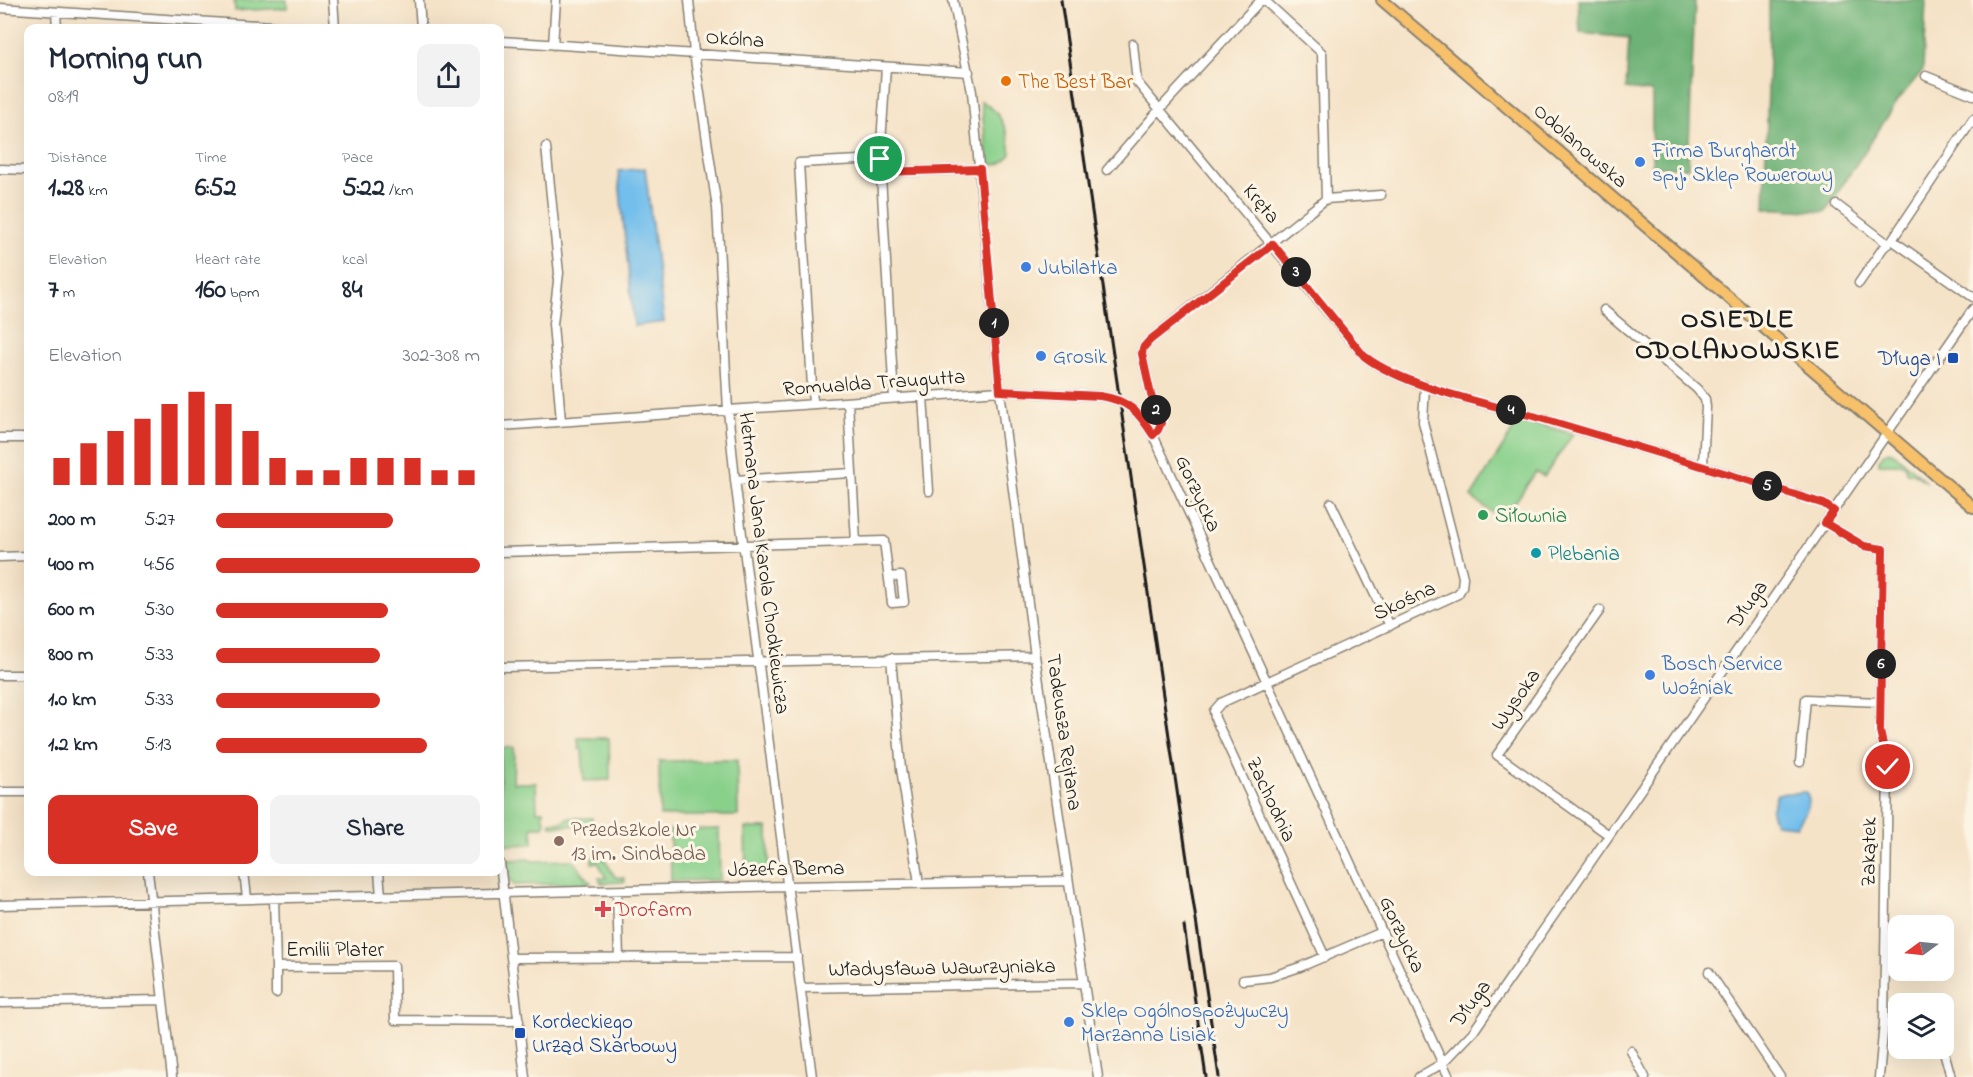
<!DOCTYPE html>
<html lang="en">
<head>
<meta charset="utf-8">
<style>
	:root { --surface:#fff; --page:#f2f2f3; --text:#1f2937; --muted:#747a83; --accent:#d93025 }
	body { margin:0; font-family:"Indie Flower",sans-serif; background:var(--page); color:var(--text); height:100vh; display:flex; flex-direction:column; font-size:22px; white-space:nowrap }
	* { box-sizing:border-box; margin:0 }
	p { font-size:20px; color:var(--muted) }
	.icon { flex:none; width:33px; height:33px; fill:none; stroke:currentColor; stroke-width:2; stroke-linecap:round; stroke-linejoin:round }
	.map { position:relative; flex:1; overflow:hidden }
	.drawer { position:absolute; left:24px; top:24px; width:480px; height:852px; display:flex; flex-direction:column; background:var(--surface); border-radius:12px; box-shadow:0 6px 24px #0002 }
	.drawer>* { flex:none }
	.needle { width:39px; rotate:255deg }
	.fabs { position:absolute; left:1888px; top:915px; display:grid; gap:12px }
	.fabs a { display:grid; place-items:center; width:66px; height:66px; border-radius:12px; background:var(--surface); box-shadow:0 6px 24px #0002; font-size:30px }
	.pin { position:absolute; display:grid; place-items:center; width:51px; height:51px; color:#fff; margin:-26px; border:3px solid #fff; border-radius:50%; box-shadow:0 2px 6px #0007 }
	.km { position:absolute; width:30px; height:30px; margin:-15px; border-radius:50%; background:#222; color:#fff; font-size:16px; line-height:30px; text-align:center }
	.round { display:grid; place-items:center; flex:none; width:63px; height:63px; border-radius:12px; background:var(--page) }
	.headline { display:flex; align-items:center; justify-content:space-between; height:102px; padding:0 24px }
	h1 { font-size:33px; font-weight:800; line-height:45px }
	.stats { display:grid; grid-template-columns:repeat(3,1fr); gap:9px; height:102px; padding:6px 24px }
	.stats div { display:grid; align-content:center }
	.stats b { font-size:26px; font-weight:800 }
	.stats small { font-size:16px; font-weight:400 }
	.stats p { font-size:16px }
	.chart { height:168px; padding:12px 24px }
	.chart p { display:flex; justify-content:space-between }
	.chart svg { width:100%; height:108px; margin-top:6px; stroke:var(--accent); stroke-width:6 }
	.action { display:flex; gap:12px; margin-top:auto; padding:12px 24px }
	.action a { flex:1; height:69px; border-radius:12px; background:var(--accent); color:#fff; font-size:24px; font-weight:800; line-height:69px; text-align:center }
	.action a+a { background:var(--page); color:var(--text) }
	ul { padding:0 24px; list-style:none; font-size:20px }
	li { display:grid; grid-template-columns:96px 72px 1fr; align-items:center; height:45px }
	li i { height:15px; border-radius:8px; background:var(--accent) }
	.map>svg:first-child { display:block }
	.green { fill:#89d08b; stroke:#527654; stroke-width:1.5 }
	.forest { fill:#6eb277; stroke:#45674a; stroke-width:1.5 }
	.water { fill:#72beec; stroke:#476d84; stroke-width:1.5 }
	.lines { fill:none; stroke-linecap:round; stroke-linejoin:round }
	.minor-casing { stroke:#888072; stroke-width:11 }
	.major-casing { stroke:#888072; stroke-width:14 }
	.minor { stroke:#fff; stroke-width:8 }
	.major { stroke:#f7c06b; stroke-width:10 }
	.rail { stroke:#1c1c1c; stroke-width:3 }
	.route-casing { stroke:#fff; stroke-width:12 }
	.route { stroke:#d93025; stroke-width:8 }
	.food-dot { fill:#e8710a; stroke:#fcf5e5; stroke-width:2 }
	.shop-dot { fill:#3f7fe0; stroke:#fcf5e5; stroke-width:2 }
	.transit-dot { fill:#1a4fb4; stroke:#fcf5e5; stroke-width:2 }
	.leisure-dot { fill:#2e9e5b; stroke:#fcf5e5; stroke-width:2 }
	.culture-dot { fill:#0f9aa8; stroke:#fcf5e5; stroke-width:2 }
	.education-dot { fill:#8d6e63; stroke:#fcf5e5; stroke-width:2 }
	.health-dot { fill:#e0444e; stroke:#fcf5e5; stroke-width:2 }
	.labels { text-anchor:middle; stroke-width:6; stroke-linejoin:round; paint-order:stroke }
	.street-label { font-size:21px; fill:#1c1c1c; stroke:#fcf5e5 }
	.food-label { font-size:21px; fill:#c56008; stroke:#fcf5e5; text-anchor:start }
	.shop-label { font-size:21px; fill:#366cbe; stroke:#fcf5e5; text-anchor:start }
	.transit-label { font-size:21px; fill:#164399; stroke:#fcf5e5; text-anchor:end }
	.leisure-label { font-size:21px; fill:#27864d; stroke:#fcf5e5; text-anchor:start }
	.culture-label { font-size:21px; fill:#0d838f; stroke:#fcf5e5; text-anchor:start }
	.education-label { font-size:21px; fill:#785e54; stroke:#fcf5e5; text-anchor:start }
	.health-label { font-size:21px; fill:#be3a42; stroke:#fcf5e5; text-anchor:start }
	.district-label { font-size:27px; font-weight:bold; letter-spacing:1.5px; fill:#1c1c1c; stroke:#fcf5e5 }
</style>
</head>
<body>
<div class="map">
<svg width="1973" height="1077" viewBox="0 0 1973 1077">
	<rect width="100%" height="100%" fill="#fcf5e5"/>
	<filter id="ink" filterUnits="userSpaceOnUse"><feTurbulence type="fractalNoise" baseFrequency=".0167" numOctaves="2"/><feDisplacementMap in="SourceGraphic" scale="12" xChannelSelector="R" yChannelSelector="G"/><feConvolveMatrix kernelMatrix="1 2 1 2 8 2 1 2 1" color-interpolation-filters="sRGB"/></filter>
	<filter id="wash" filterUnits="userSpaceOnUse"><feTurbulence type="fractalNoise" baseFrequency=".008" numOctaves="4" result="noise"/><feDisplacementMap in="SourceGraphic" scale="24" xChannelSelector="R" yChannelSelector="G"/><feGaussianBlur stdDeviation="1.35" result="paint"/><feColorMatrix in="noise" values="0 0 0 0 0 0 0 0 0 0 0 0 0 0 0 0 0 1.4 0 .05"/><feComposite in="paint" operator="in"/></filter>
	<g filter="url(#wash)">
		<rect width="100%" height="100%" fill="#f5e3c8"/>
		<path class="green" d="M234,0H287V8L235,11Z
			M981,101C1001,111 1009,133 1011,154C1004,162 998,168 988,163Z
			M1520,419L1573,434L1544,477L1536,472L1503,520L1471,497Z
			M1889,451L1894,453L1927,482L1913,473L1906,472L1905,464H1879V460L1884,453Z
			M578,738H609L610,780L584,781L582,749H579Z
			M514,747L513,783H536L537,811H544L542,818L545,819L544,827H532L533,844L506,845L503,821L505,820V815H502L500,791V749Z
			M737,760L738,816H660L659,761Z
			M567,818H592V825L551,826L550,822H563Z
			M745,828H768L769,875H746Z
			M719,829L720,880L671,881L670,830Z
			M604,853L603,857L615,877L624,878L625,882L601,883L599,878H606L598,862L592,863V859L596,854Z
			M528,859L533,861L573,860L591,883L514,885L510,881L507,860Z"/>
		<path class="forest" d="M1578,0H1695L1688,168L1652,166V92L1626,89L1629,38L1580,33Z
			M1769,0H1926L1923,70L1899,99L1825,212L1764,208L1769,59Z"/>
		<path class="water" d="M645,168L664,322L634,326L618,171Z
			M1806,792C1814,804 1803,815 1797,826L1775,824L1771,811L1777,794Z"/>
	</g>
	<g filter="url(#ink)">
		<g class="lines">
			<g class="minor-casing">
				<path id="minor" d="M333,0L335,28
					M419,0L421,28
					M689,0L694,53L717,208L728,410L735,480L812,1077
					M953,0L972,92L1000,391L1035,656L1098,1077
					M0,8L302,28
					M56,12L57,28
					M500,41L969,72
					M1133,44L1137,82L1364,356C1403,387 1486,403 1535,417C1632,445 1728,473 1824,504L1834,511
					M553,45L556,0
					M886,67L880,159L894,398
					M1926,76L1973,95
					M546,147L559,273L553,324L561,421
					M0,169L28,170
					M1107,170L1159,110L1261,0
					M881,172L980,169
					M1326,199L1381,195
					M1837,205L1888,244
					M1892,240L1973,297
					M1859,283L1883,248L1892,240L1973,119
					M1604,310L1697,389L1705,399L1706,407L1703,465
					M923,396L929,491
					M848,402L856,542
					M813,404L799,163L880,159
					M500,426L1000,391L1100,396C1128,400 1138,411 1153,435L1449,1077
					M1153,435L1158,430L1160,423L1151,395L1142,354L1143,348L1150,340L1326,199L1322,53L1264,0
					M0,438H28
					M735,480L852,473
					M1331,503L1390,626
					M1825,523L1864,546L1883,549L1880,731L1888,767L1884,1023L1879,1077
					M500,552L884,541L892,603L904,602L901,576L889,577
					M0,557L28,556
					M1600,610L1497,755L1609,835
					M891,658L901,769L919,883
					M500,667L1035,656
					M0,675H28
					M1800,762L1806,699L1880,702
					M0,792H28
					M500,863L525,1077
					M148,872L172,1077
					M244,872L247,898
					M379,872L381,896
					M617,891L619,958
					M274,898L276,967L394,966L395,1020L519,1021
					M0,905L788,886L1068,881
					M1325,957L1215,718L1214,711L1221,703L1458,594L1462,587L1463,577L1423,422L1425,385
					M511,958L797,957
					M276,967V993
					M1709,972L1780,1077
					M1243,980L1270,977L1300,967L1382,932
					M801,988L1084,983
					M0,1003L163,1000
					M1884,1023L1899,1024
					M1943,1048L1951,1077
					M1631,1051L1645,1077
					M1419,1077L1443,1063L1473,1032L1973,309"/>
			</g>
			<g class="major-casing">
				<path id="major" d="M1382,0L1973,507"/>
			</g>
			<use href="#minor" class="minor"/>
			<use href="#major" class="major"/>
			<path class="rail" d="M1061,0L1219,1077
				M1184,926L1206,1077"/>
		</g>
	</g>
	<g class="lines" filter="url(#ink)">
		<g class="route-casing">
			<path id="route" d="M880,159L881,172L980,169L1000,391L1100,396C1128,400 1138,411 1153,435L1158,430L1161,423L1151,395L1142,354L1143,348L1150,340L1273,244L1364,356C1404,387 1489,404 1540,418C1635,446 1730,474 1824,504L1834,511L1825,523L1864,546L1883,549L1880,731L1888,767"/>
		</g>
		<use href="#route" class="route"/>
	</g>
	<circle class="food-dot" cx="1006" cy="81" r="6"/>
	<g class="shop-dot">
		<circle cx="1640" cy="162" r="6"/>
		<circle cx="1026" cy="267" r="6"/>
		<circle cx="1041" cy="356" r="6"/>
		<circle cx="1650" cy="675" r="6"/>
		<circle cx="1069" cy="1022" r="6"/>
	</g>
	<g class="transit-dot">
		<rect x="1947" y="352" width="12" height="12" rx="3"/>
		<rect x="514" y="1027" width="12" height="12" rx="3"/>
	</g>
	<circle class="leisure-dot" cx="1483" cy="515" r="6"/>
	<circle class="culture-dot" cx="1536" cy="553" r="6"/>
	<circle class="education-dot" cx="559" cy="841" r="6"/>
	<path class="health-dot" d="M600 900h6v6h6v6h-6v6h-6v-6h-6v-6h6z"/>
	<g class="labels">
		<g class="street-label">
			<text transform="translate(735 38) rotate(4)" y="7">Okólna</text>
			<text transform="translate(1581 145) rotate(41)" y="7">Odolanowska</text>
			<text transform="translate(1262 203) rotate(50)" y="7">Kręta</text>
			<text transform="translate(874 382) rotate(-4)" y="7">Romualda Traugutta</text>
			<text transform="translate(1199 493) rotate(65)" y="7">Gorzycka</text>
			<text transform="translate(765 563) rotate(83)" y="7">Hetmana Jana Karola Chodkiewicza</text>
			<text transform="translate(1404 600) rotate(-25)" y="7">Skośna</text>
			<text transform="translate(1747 604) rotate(-55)" y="7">Długa</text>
			<text transform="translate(1515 699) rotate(-55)" y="7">Wysoka</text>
			<text transform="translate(1065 732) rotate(82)" y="7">Tadeusza Rejtana</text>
			<text transform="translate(1272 799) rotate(65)" y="7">Zachodnia</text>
			<text transform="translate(1868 852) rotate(-89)" y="7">Zakątek</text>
			<text transform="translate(786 868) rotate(-1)" y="7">Józefa Bema</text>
			<text transform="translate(1403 934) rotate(65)" y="7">Gorzycka</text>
			<text x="335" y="956">Emilii Plater</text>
			<text transform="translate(942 967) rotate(-1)" y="7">Władysława Wawrzyniaka</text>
			<text transform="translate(1470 1003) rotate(-54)" y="7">Długa</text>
		</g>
		<g class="food-label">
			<text x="1018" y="88">The Best Bar</text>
		</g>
		<g class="shop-label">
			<text x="1652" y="157">Firma Burghardt<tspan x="1652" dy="24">sp.j. Sklep Rowerowy</tspan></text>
			<text x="1038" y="274">Jubilatka</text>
			<text x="1053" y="363">Grosik</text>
			<text x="1662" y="670">Bosch Service<tspan x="1662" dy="24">Woźniak</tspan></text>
			<text x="1081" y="1017">Sklep Ogólnospożywczy<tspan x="1081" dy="24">Marzanna Lisiak</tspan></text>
		</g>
		<g class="transit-label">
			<text x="1941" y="365">Długa I</text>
			<text x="532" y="1028" text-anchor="start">Kordeckiego<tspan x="532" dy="24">Urząd Skarbowy</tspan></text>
		</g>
		<g class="leisure-label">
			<text x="1495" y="522">Siłownia</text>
		</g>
		<g class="culture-label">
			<text x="1548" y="560">Plebania</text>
		</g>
		<g class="education-label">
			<text x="571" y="836">Przedszkole Nr<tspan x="571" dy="24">13 im. Sindbada</tspan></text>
		</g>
		<g class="health-label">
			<text x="615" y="916">Drofarm</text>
		</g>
		<g class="district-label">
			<text x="1738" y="327">OSIEDLE<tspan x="1738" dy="31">ODOLANOWSKIE</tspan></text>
		</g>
	</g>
</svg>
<div class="fabs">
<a><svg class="needle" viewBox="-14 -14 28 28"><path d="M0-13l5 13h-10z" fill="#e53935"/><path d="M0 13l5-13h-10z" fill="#747a83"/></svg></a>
<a><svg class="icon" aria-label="layers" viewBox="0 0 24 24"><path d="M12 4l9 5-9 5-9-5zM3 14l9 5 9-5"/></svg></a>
</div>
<div class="pin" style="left:880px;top:159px;background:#1e9e55"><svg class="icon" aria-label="arrive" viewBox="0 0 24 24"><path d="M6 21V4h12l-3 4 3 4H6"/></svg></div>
<div class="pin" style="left:1888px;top:767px;background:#d93025"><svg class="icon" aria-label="check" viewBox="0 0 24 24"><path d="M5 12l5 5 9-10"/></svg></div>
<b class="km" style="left:994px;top:323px">1</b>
<b class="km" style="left:1156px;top:410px">2</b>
<b class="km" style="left:1296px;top:272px">3</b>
<b class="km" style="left:1511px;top:410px">4</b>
<b class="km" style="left:1767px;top:486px">5</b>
<b class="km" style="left:1881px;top:664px">6</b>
<section class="drawer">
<div class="headline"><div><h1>Morning run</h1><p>08:19</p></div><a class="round"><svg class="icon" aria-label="share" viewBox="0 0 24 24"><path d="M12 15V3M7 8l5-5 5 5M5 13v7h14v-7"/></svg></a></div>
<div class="stats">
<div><p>Distance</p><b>1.28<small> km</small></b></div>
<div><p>Time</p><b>6:52</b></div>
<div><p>Pace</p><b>5:22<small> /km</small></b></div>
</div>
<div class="stats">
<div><p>Elevation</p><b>7<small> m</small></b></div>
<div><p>Heart rate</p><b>160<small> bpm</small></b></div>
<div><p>kcal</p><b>84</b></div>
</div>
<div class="chart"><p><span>Elevation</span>302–308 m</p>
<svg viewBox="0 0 160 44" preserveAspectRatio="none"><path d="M5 44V33M15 44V27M25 44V22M35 44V17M45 44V11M55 44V6M65 44V11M75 44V22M85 44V33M95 44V38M105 44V38M115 44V33M125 44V33M135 44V33M145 44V38M155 44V38"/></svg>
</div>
<ul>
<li><b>200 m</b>5:27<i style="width:67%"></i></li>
<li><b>400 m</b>4:56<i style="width:100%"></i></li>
<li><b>600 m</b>5:30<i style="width:65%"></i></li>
<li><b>800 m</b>5:33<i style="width:62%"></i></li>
<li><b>1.0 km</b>5:33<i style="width:62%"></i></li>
<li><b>1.2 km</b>5:13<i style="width:80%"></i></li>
</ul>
<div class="action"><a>Save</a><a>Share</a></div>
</section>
</div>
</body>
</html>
